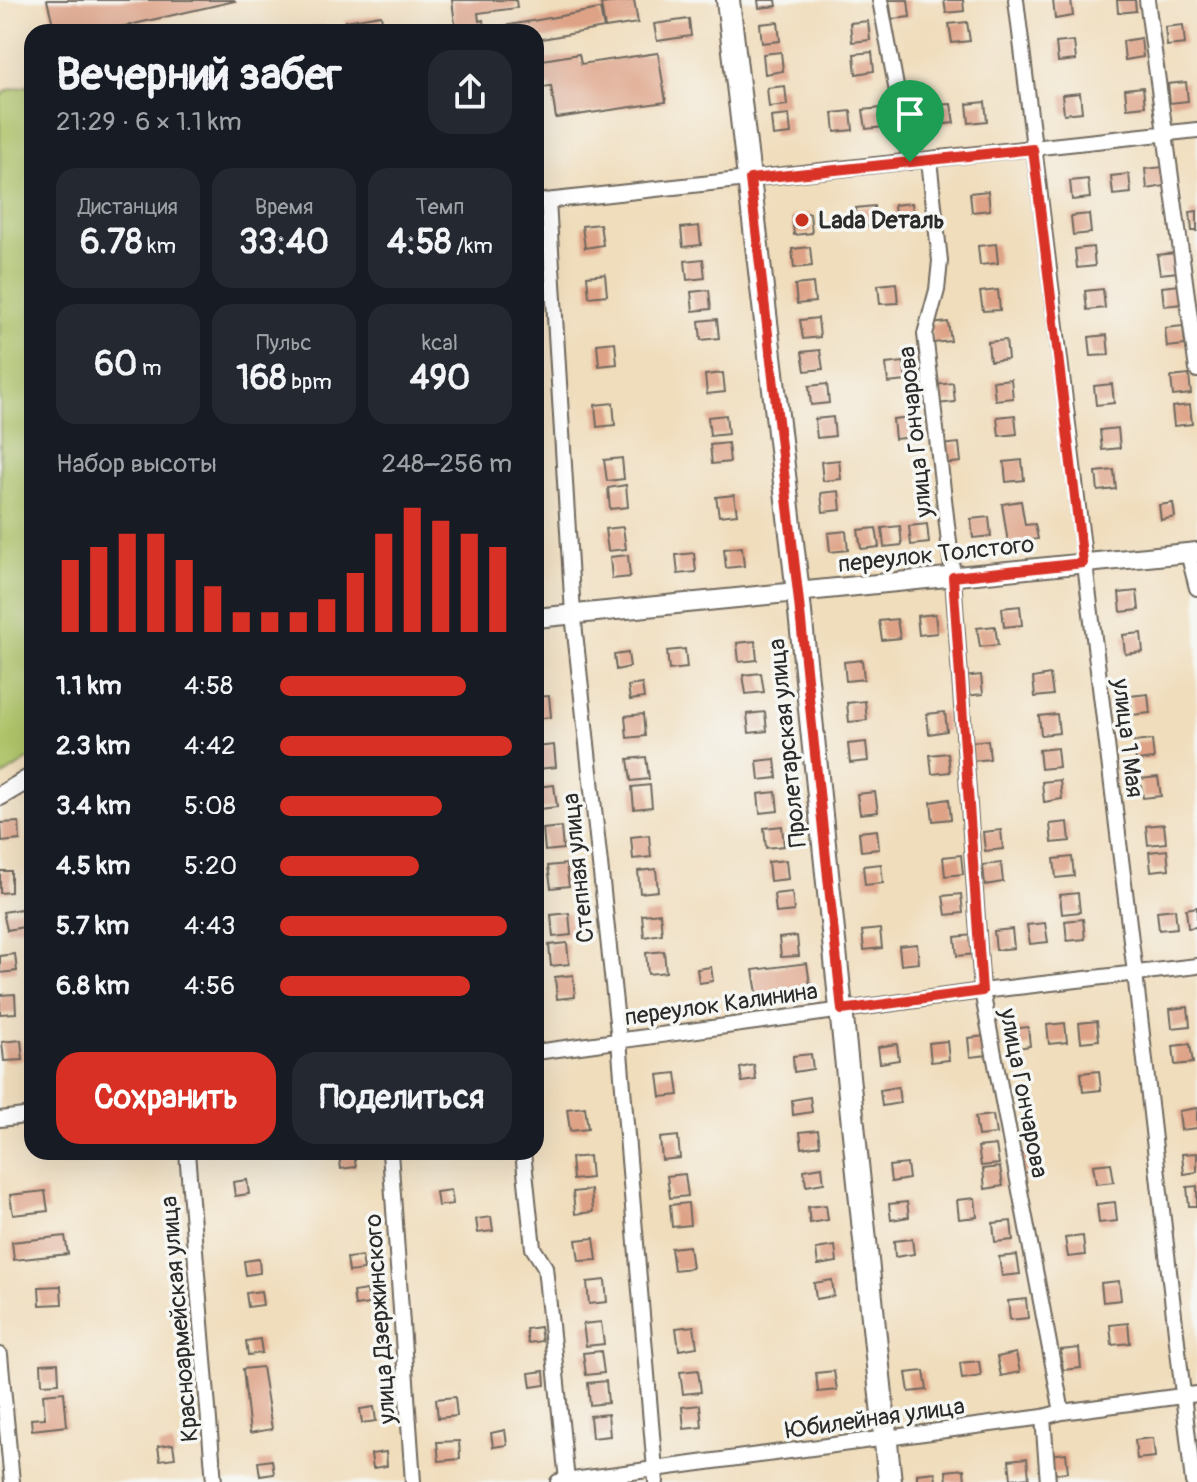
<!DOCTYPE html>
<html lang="ru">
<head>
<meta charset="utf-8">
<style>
	:root { --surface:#171b24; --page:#242831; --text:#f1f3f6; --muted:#9ea1a6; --accent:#d93025 }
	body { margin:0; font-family:Pangolin,sans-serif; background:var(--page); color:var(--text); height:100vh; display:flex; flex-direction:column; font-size:30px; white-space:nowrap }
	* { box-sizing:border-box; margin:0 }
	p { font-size:26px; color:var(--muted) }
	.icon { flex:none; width:44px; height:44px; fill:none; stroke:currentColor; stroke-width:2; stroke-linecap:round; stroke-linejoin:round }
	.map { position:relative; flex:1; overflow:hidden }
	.sheet { position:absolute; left:24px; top:24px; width:520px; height:1136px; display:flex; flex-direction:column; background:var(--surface); border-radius:24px; box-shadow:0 8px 32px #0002 }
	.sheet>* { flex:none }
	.pin { position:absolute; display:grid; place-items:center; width:68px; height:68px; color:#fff; margin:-82px -34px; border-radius:50% 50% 50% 0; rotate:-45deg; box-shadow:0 0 8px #0007 }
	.pin .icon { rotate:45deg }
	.round { display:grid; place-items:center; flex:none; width:84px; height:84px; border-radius:24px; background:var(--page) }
	.overview { display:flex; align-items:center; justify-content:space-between; height:136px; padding:0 32px }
	h1 { font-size:44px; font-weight:800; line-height:60px }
	.figures { display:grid; grid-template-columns:repeat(3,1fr); gap:12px; height:136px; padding:8px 32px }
	.figures div { display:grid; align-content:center; border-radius:20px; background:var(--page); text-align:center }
	.figures b { font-size:34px; font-weight:800 }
	.figures small { font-size:22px; font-weight:400 }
	.figures p { font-size:22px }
	.chart { height:224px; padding:16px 32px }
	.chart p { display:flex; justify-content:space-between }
	.chart svg { width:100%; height:144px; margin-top:8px; stroke:var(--accent); stroke-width:6 }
	.action { display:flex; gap:16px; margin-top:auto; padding:16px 32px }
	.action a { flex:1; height:92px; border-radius:24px; background:var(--accent); color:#fff; font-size:32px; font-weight:800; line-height:92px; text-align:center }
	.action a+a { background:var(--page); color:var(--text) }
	ul { padding:0 32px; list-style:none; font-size:26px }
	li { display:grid; grid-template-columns:128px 96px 1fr; align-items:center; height:60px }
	li i { height:20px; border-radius:10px; background:var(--accent) }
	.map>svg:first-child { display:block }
	.green { fill:#b1c66b; stroke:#6e784b; stroke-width:2 }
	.building { fill:#dea286 }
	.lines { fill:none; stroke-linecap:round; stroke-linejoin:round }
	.minor-casing { stroke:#70695e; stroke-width:18 }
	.tertiary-casing { stroke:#70695e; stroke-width:22 }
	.secondary-casing { stroke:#70695e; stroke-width:26 }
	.minor { stroke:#fff; stroke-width:14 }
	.tertiary { stroke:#fff; stroke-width:18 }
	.secondary { stroke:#fff; stroke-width:22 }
	.route-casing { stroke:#fff; stroke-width:16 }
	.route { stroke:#d93025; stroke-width:10 }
	.poi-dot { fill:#c8321e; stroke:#f6f6f2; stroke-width:3 }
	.labels { text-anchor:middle; stroke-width:7; stroke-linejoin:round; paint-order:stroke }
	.poi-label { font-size:24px; font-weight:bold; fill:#2b2b2b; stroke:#f6f6f2; text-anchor:start }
	.street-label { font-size:24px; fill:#2b2b2b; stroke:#f6f6f2 }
</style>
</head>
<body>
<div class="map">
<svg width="1197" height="1482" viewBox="0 0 1197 1482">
	<rect width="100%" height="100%" fill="#f6f6f2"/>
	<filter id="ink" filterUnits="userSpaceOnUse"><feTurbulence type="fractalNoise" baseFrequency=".0125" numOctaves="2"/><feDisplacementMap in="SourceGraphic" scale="16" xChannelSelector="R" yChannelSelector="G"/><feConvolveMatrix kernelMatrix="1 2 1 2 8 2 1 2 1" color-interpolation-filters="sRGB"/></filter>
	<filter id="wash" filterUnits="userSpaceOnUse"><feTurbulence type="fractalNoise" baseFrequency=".006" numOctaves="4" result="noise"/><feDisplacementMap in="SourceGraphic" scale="32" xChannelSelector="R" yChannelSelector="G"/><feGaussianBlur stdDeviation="1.8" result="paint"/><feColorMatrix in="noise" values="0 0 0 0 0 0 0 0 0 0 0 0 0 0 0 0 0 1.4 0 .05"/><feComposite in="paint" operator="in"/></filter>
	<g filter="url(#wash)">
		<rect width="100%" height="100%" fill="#f0ddbc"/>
		<path class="green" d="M32,85V757L0,778V97L8,90Z"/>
		<g id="blocks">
			<path class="building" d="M47,0H234L235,1L99,32H55Z
				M452,0H516L517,8L478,13L479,21L483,20L485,32H456Z
				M634,0L638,23L605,28L601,4Z
				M758,0H776L777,6L759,8Z
				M889,0H908L910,17L892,19Z
				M944,0H963L964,11L946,13Z
				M1053,0H1071L1073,16L1055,19Z
				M1117,0H1135L1136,11L1118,13Z
				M600,9L604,28L536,40V32H506L504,26Z
				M381,15L384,32H347L345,21Z
				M689,19L691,36L657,41L654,24Z
				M868,21L870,40L852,42L850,23Z
				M778,22L780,41L762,43L760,24Z
				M967,22L970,41L952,43L949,24Z
				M324,25L325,32H296L295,30Z
				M1183,25L1185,44L1167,46L1165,27Z
				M1141,38L1143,57L1125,60L1123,41Z
				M1074,41L1076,60L1058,62L1056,43Z
				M781,52L783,71L765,74L763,54Z
				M872,52L874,71L856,74L854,54Z
				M658,53L666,102L556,118L551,86L539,88L536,61L579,54L581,64Z
				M1186,82L1188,101L1170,103L1168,84Z
				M785,86L787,105L769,107L767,88Z
				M1143,87L1145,106L1127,108L1125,89Z
				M1080,93L1082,112L1064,114L1062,95Z
				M985,102L987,121L969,123L967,104Z
				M923,103L925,122L907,124L905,105Z
				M951,104L954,123L936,125L933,105Z
				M881,108L884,127L866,129L863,110Z
				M851,111L853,130L835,132L833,113Z
				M789,115L791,134L773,136L771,117Z
				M1163,167L1165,186L1147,189L1145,169Z
				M1129,174L1131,193L1113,195L1111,176Z
				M1088,179L1090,198L1072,200L1070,181Z
				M988,191L990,210L972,212L970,193Z
				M912,203L914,222L896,225L894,205Z
				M874,206L876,225L858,227L856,208Z
				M1197,211V231H1192L1190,212Z
				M810,213L812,233L794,235L792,216Z
				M1089,214L1091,233L1073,235L1071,216Z
				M600,224L603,245L585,248L582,226Z
				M699,226L701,245L683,247L681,228Z
				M996,244L998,263L980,265L978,246Z
				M810,247L812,266L794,268L792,249Z
				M1093,247L1095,266L1077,268L1075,249Z
				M1175,253L1178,272L1160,274L1157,255Z
				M703,259L705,278L687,280L685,261Z
				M605,274L607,295L589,297L587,276Z
				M813,283L815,302L797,304L795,285Z
				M896,283L898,303L880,304L878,285Z
				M1180,285L1182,304L1164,306L1162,287Z
				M1103,289L1105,308L1087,310L1085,291Z
				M709,290L711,309L693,311L691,292Z
				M998,290L1000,310L983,311L980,292Z
				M818,318L820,337L803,339L800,320Z
				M717,319L719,338L701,340L699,321Z
				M948,322L951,341L933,343L930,324Z
				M1183,326L1185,345L1167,347L1165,328Z
				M1107,335L1109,355L1091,356L1089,337Z
				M1006,340L1008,359L990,361L988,342Z
				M615,342L617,364L599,366L597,344Z
				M820,350L823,369L805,371L802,352Z
				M904,362L906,381L888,383L886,364Z
				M723,373L725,392L707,394L705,375Z
				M1189,375L1191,394L1173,396L1171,377Z
				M1011,379L1013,398L995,400L993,381Z
				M953,383L955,402L937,404L935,385Z
				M827,384L829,403L811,405L809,386Z
				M1112,384L1114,403L1096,405L1094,386Z
				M613,403L615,425L597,427L595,405Z
				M1190,405L1192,424L1174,426L1172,407Z
				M726,415L728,434L710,436L708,417Z
				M1015,415L1017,434L999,436L997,417Z
				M833,417L835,436L817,438L815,419Z
				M911,417L913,437L895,439L893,419Z
				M1118,428L1120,448L1102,450L1100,430Z
				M728,443L730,462L712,464L710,445Z
				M959,443L961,462L943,464L941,445Z
				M622,458L624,479L607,481L604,460Z
				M839,460L841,479L823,481L821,462Z
				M1022,460L1024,480L1006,482L1004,462Z
				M1114,470L1116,489L1098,491L1096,472Z
				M626,485L628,507L610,509L608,488Z
				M839,491L841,510L823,512L821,493Z
				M734,495L737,514L719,516L716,497Z
				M1021,501L1025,525L1035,524L1038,539L1008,543L1002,504Z
				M1173,503L1175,517L1161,520L1159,505Z
				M989,517L991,536L973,538L971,519Z
				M927,524L929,543L911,545L909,526Z
				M900,526L902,545L884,547L882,528Z
				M623,527L626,549L608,551L605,529Z
				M876,528L879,547L861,549L858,530Z
				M846,531L848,550L830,552L828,533Z
				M742,547L744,566L726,568L724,549Z
				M694,553L696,572L678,574L676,555Z
				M628,555L630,577L612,579L610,557Z
				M1137,591L1139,610L1121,612L1119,593Z
				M1020,606L1022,625L1004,627L1002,608Z
				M935,614L937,633L919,635L917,616Z
				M897,619L900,638L882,640L879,621Z
				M995,626L998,645L980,647L977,628Z
				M1141,633L1143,652L1125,654L1123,635Z
				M755,641L757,660L739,662L737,643Z
				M685,649L687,668L669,670L667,651Z
				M628,653L630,667L616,670L614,655Z
				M862,660L864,679L846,681L844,662Z
				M761,673L764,692L746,694L743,675Z
				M981,675L983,694L965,696L963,677Z
				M1050,675L1053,695L1035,697L1033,678Z
				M642,684L644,698L630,700L628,686Z
				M1148,694L1150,713L1132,715L1130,696Z
				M549,696L551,717L536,719V697Z
				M865,701L867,720L849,722L847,703Z
				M765,712L767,731L749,733L747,714Z
				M945,712L947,731L929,734L927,714Z
				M643,714L645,736L627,738L625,716Z
				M1057,714L1059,733L1041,735L1039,716Z
				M988,740L990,759L972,761L970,742Z
				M1152,740L1154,759L1136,761L1134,742Z
				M866,742L868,761L850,763L848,744Z
				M554,745L556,767L538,769L536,747Z
				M1057,748L1059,767L1041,769L1039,750Z
				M948,753L950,772L932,774L930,755Z
				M646,757L649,779L631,781L628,759Z
				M775,759L777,778L759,780L757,761Z
				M1158,777L1161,796L1143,798L1140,779Z
				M1060,780L1062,799L1044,802L1042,782Z
				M554,785L557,807L539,809L536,787Z
				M650,785L652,807L634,809L632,787Z
				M776,792L778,811L760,813L758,794Z
				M875,792L878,812L860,814L857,794Z
				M949,799L951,819L933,821L931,802Z
				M19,822L20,840L2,842L1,823Z
				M1068,822L1070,841L1052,843L1050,824Z
				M1164,824L1166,843L1148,845L1146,826Z
				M782,826L784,846L766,848L764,828Z
				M561,827L563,849L545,851L543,829Z
				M877,830L879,849L861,851L859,832Z
				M1001,830L1003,849L985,851L983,832Z
				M649,835L651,857L633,859L631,837Z
				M1167,850L1169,869L1151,871L1149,852Z
				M961,855L963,874L945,876L943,857Z
				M1072,857L1074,876L1056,878L1054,859Z
				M786,860L788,879L770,881L768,862Z
				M1001,863L1003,882L985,885L983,865Z
				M566,864L569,886L551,888L548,866Z
				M881,864L883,883L865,885L863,866Z
				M656,869L658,891L640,893L638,871Z
				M0,871H11V892L0,893Z
				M792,892L794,911L776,913L774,894Z
				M1078,893L1080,912L1062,914L1060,895Z
				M961,894L963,913L946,915L943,896Z
				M1197,907V927L1188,928L1186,909Z
				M21,909L24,927L7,930L3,912Z
				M1175,909L1177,928L1159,930L1157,911Z
				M569,913L571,935L553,937L551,915Z
				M660,913L662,934L644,937L642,915Z
				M1083,919L1085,939L1067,941L1065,921Z
				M1045,923L1048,942L1030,944L1027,925Z
				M880,929L882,948L864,950L862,931Z
				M1012,929L1014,948L996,950L994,931Z
				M973,935L975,954L957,956L955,937Z
				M797,936L799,956L781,957L779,938Z
				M567,943L569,964L551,966L549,945Z
				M917,944L919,963L901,965L899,946Z
				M664,951L666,972L648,974L646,953Z
				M15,954L17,971L0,973V956Z
				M807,963L811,992L758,999L753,970Z
				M711,967L713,981L699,983L697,969Z
				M573,975L575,997L557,999L555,977Z
				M15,994L16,1013L0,1014V995Z
				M1188,1007L1190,1026L1172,1028L1170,1009Z
				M1097,1021L1099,1040L1081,1042L1079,1023Z
				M1065,1023L1067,1042L1049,1044L1047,1025Z
				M1028,1027L1030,1046L1012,1049L1010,1029Z
				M986,1036L988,1055L970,1057L968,1038Z
				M21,1040L23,1060L4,1061L2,1042Z
				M947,1041L949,1060L931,1062L929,1043Z
				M897,1044L899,1060L880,1063L878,1047Z
				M1190,1044L1193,1063L1175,1065L1173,1046Z
				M811,1054L813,1069L794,1072L793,1056Z
				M754,1065L756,1080L742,1082L740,1068Z
				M1099,1071L1101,1090L1083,1092L1081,1073Z
				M676,1073L679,1095L661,1097L658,1075Z
				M898,1087L900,1103L882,1106L880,1090Z
				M810,1097L812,1112L793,1115L792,1100Z
				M585,1107L588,1129L570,1131L567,1109Z
				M1197,1108V1128L1181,1130L1179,1111Z
				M993,1115L996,1134L978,1136L975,1117Z
				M818,1130L820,1145L802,1148L800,1132Z
				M678,1136L680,1158L662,1160L660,1138Z
				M996,1145L999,1164L981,1166L978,1147Z
				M1037,1152L1039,1171L1021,1173L1019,1154Z
				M354,1153L356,1167L341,1169L339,1155Z
				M1197,1153V1172L1184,1174L1182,1154Z
				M589,1156L591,1178L573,1180L571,1158Z
				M1111,1163L1114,1182L1096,1184L1093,1165Z
				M907,1164L909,1179L891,1182L889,1166Z
				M822,1167L824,1183L806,1186L804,1170Z
				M1000,1167L1003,1186L985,1189L983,1169Z
				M685,1174L688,1196L670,1198L667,1176Z
				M247,1180L249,1194L235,1196L233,1182Z
				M1197,1186V1206H1189L1187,1187Z
				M451,1190L453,1204L438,1206L436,1192Z
				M591,1190L593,1212L575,1214L573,1192Z
				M45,1191L48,1211L13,1215L10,1195Z
				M975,1198L977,1217L959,1219L957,1200Z
				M907,1202L909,1217L891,1220L889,1204Z
				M1115,1202L1117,1221L1099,1223L1097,1204Z
				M688,1203L690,1225L672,1227L670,1205Z
				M826,1205L828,1220L810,1223L808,1207Z
				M491,1217L493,1231L478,1233L476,1219Z
				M1011,1221L1013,1240L995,1242L993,1223Z
				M65,1236L68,1254L14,1260L12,1242Z
				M1083,1236L1085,1255L1068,1257L1065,1238Z
				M594,1238L597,1260L579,1261L576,1240Z
				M912,1239L914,1254L895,1257L894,1241Z
				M689,1246L692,1268L674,1270L671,1248Z
				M835,1246L837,1262L818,1265L816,1249Z
				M1017,1255L1020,1274L1002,1276L999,1257Z
				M362,1256L364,1270L349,1272L347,1258Z
				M259,1259L260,1273L246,1275L244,1261Z
				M605,1280L607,1302L589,1304L587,1282Z
				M832,1280L834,1296L816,1299L814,1283Z
				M1119,1281L1121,1300L1103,1302L1101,1283Z
				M61,1286L62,1304L40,1305L39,1287Z
				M367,1290L369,1304L355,1306L353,1292Z
				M261,1291L263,1305L248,1307L246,1293Z
				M1026,1299L1028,1318L1010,1320L1008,1301Z
				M601,1322L604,1344L586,1346L583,1324Z
				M1128,1323L1130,1343L1112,1345L1110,1325Z
				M694,1326L697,1347L679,1350L676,1328Z
				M540,1327L542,1341L528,1343L526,1329Z
				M260,1339L262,1353L248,1355L246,1341Z
				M1079,1348L1081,1368L1063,1370L1061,1350Z
				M601,1351L604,1373L586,1375L583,1353Z
				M1016,1353L1020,1372L1001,1376L997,1357Z
				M979,1361L981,1376L962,1379L960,1363Z
				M58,1363L59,1383L42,1384L41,1364Z
				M262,1367L272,1429L250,1433L243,1369Z
				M698,1370L701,1392L683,1394L680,1372Z
				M544,1371L545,1385L531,1387L529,1373Z
				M834,1371L837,1390L818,1392L816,1373Z
				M924,1371L927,1390L909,1392L906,1373Z
				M606,1381L608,1403L590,1405L588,1383Z
				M64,1392L67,1426L32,1430L31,1419L45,1418L43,1394Z
				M455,1397L457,1416L438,1418L436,1399Z
				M700,1405L702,1427L684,1429L682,1407Z
				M374,1407L376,1421L362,1423L360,1409Z
				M608,1414L610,1436L592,1438L590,1416Z
				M505,1430L507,1445L493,1447L491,1433Z
				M1153,1438L1155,1457L1137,1459L1135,1440Z
				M459,1441L460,1459L439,1461L437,1442Z
				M173,1444L175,1458L160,1460L158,1446Z
				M386,1452L387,1466L373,1468L371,1454Z
				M1066,1453L1068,1472L1050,1474L1048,1455Z
				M1027,1458L1029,1477L1011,1479L1009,1460Z
				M272,1460L274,1474L260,1476L258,1462Z
				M964,1469L965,1482H947L946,1471Z
				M935,1472L936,1482H917V1474Z"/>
		</g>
	</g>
	<g filter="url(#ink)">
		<use href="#blocks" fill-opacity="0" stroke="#70695e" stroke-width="2"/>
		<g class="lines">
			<g class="minor-casing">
				<path id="minor" d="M880,0L910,162
					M1016,0L1135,973L1193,1482
					M1147,0L1197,370
					M929,160L940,261L937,290L925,334L953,577L982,991L1062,1412
					M548,201L573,614L619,1040L656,1482
					M536,202L1197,130
					M1188,553L1197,588
					M536,1052L982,991L1197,966
					M0,1119L32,1115
					M187,1152L214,1482
					M390,1152L413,1482
					M523,1152L533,1248L545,1267L567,1481
					M0,1355L12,1482
					M1043,1417L1048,1482
					M558,1482L1043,1417L1062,1412L1197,1394"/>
			</g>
			<g class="tertiary-casing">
				<path id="tertiary" d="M536,618L1197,552
					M0,796L32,777"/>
			</g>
			<g class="secondary-casing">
				<path id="secondary" d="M728,0L798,593L890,1482"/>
			</g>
			<use href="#minor" class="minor"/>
			<use href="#tertiary" class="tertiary"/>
			<use href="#secondary" class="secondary"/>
		</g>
	</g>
	<g class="lines" filter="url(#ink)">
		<g class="route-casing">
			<path id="route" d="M1033,149L1083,563L953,577L982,991L842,1010L798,593L750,179Z"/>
		</g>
		<use href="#route" class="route"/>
	</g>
	<circle class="poi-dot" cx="802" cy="220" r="8"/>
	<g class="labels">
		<g class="poi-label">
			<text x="818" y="228">Lada Dеталь</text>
		</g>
		<g class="street-label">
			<text transform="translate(915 432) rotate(-96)" y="8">улица Гончарова</text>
			<text transform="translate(936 554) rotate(-6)" y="8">переулок Толстого</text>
			<text transform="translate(1128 738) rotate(83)" y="8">улица 1 Мая</text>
			<text transform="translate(787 743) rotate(-96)" y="8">Пролетарская улица</text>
			<text transform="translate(578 868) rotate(-96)" y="8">Степная улица</text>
			<text transform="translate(721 1004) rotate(-8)" y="8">переулок Калинина</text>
			<text transform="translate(1024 1093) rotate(79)" y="8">улица Гончарова</text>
			<text transform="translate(179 1319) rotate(-95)" y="8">Красноармейская улица</text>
			<text transform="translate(380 1319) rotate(-94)" y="8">улица Дзержинского</text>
			<text transform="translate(875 1418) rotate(-8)" y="8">Юбилейная улица</text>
		</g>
	</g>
</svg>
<div class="pin" style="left:910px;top:162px;background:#1e9e55"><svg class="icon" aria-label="arrive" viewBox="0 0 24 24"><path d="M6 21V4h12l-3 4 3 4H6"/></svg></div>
<section class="sheet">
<div class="overview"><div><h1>Вечерний забег</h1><p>21:29 · 6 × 1.1 km</p></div><a class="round"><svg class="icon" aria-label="share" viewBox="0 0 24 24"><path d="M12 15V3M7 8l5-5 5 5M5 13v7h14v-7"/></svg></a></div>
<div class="figures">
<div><p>Дистанция</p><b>6.78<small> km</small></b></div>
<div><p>Время</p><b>33:40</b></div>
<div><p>Темп</p><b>4:58<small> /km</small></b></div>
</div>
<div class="figures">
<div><b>60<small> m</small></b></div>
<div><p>Пульс</p><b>168<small> bpm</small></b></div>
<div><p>kcal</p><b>490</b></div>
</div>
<div class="chart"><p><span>Набор высоты</span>248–256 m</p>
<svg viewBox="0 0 160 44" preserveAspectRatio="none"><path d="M5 44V22M15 44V18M25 44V14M35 44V14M45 44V22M55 44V30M65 44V38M75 44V38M85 44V38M95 44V34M105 44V26M115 44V14M125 44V6M135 44V10M145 44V14M155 44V18"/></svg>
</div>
<ul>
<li><b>1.1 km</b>4:58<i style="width:80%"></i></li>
<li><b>2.3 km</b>4:42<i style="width:100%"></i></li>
<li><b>3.4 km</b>5:08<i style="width:70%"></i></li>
<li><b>4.5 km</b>5:20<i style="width:60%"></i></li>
<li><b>5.7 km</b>4:43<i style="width:98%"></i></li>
<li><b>6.8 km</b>4:56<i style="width:82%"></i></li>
</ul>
<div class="action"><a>Сохранить</a><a>Поделиться</a></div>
</section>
</div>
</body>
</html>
